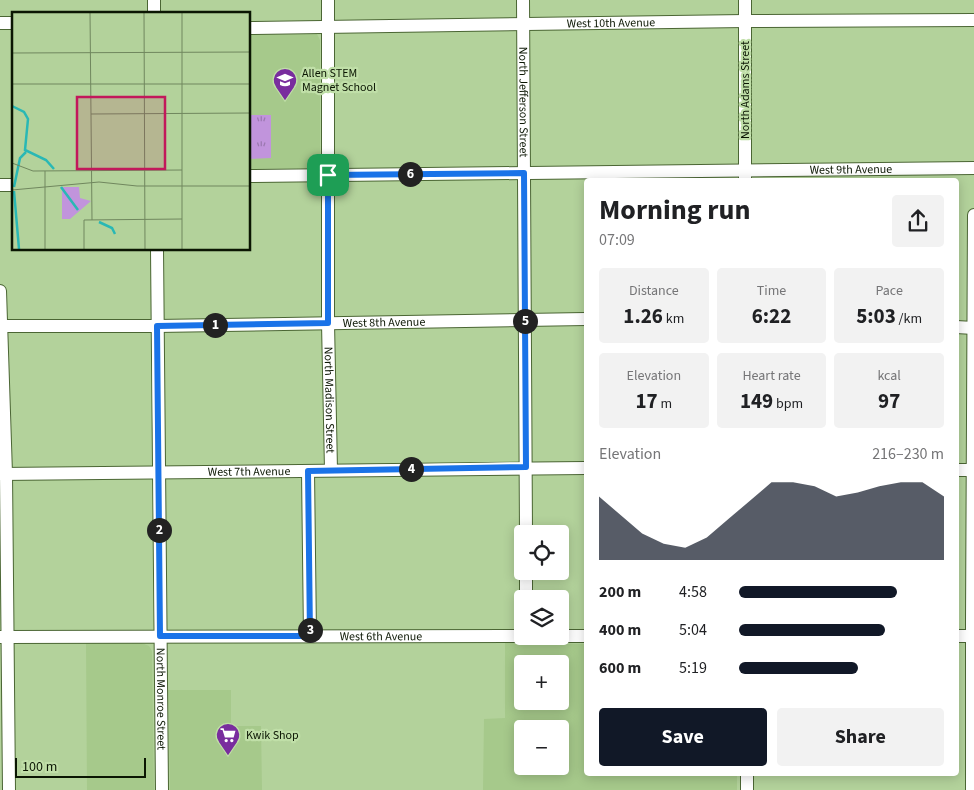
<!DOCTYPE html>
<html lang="en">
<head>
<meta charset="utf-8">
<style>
	:root { --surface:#fff; --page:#f2f2f2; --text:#202124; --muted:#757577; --accent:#111827 }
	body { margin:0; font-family:"Source Sans 3",sans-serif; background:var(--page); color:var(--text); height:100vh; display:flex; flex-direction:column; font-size:19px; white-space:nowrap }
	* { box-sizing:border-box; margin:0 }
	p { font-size:16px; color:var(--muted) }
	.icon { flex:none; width:28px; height:28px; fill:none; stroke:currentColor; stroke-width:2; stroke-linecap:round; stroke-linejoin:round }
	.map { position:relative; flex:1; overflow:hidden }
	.panel { position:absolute; left:584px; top:178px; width:375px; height:598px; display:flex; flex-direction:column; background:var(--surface); border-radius:5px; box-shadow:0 2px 12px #0003 }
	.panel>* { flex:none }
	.tools { position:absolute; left:514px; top:525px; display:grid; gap:10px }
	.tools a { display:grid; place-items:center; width:55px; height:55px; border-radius:5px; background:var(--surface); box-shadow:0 2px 12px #0003; font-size:25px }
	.scale { position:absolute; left:15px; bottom:12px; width:131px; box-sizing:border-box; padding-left:5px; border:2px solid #0b1603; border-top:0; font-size:14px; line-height:18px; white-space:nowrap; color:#0b1603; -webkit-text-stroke:4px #c0dfa8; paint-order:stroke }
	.pin { position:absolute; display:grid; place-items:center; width:42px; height:42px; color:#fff; margin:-21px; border-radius:10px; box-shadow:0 2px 8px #0006 }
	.km { position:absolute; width:25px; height:25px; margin:-12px; border-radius:50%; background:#222; color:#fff; font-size:14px; line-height:25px; text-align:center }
	.round { display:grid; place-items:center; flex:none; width:52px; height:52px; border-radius:5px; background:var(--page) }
	.overview { display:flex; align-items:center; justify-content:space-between; height:85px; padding:0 15px }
	h1 { font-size:28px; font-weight:700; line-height:38px }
	.figures { display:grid; grid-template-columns:repeat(3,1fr); gap:8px; height:85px; padding:5px 15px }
	.figures div { display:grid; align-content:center; border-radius:5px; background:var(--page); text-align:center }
	.figures b { font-size:21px; font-weight:700 }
	.figures small { font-size:14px; font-weight:400 }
	.figures p { font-size:14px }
	.chart { height:140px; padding:10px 15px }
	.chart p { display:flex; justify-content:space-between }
	.chart svg { width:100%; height:90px; margin-top:5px; fill:var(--accent); opacity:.7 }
	.cta { display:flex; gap:10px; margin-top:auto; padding:10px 15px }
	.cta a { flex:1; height:58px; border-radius:5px; background:var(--accent); color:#fff; font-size:20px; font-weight:700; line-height:58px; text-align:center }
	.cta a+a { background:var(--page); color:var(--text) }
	ul { padding:0 15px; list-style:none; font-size:16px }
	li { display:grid; grid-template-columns:80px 60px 1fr; align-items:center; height:38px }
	li i { height:12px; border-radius:6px; background:var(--accent) }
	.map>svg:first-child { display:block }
	.built { fill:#a6c98b; fill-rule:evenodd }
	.park { fill:url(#park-tufts) }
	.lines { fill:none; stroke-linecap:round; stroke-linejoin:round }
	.minor-casing { stroke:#4b6634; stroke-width:14 }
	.minor { stroke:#fff; stroke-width:12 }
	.route-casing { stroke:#fff; stroke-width:10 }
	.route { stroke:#1a73e8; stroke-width:6 }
	.labels { text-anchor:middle; stroke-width:4.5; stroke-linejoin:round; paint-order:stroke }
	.street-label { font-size:12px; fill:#0b1603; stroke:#c0dfa8 }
	.poi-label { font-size:12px; fill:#0b1603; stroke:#c0dfa8; text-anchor:start }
	.inset-river { fill:none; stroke:#29b8b5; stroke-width:2.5 }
	.inset-road { fill:none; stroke:#70875e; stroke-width:1 }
	.view { fill:#c2185b; fill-opacity:0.15; stroke:#c2185b; stroke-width:2.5 }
	.inset-edge { fill:none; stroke:#0b1603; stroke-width:2.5 }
</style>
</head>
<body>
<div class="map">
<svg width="974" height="790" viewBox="0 0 974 790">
	<defs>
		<pattern id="park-tufts" width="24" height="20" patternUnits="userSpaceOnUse" patternTransform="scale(1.25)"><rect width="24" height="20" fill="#c194dc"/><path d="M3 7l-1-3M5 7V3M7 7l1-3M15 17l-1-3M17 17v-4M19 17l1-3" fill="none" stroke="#9b78b0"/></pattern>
	</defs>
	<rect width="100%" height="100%" fill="#b3d29b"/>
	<path class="built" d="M317,34L320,40V164L316,168L249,169V35Z
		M137,641L149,646L152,651L154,790H87L86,642Z
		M505,643L586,644V772L737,773V790H483L484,719L505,718ZM522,664H560V701H522ZM522,729H560V766H522Z
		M168,690H231V726H261L262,790H170Z"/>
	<path class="park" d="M249,115H271V158L249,159Z"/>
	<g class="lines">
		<g class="minor-casing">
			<g id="minor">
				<path d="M154,0V14"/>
				<path id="s1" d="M328,0V323L331,470"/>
				<path id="s2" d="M523,0L526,534"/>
				<path d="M745,0V180"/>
				<path d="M0,23H14"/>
				<path id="s3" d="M249,28L745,21L974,20"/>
				<path id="s4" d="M249,176L974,168"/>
				<path d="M0,185H14"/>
				<path id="s5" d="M157,249L162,790"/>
				<path d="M0,291L6,474L9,790"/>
				<path id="s6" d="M0,326H157L586,319"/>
				<path d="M956,327L974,328"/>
				<path d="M956,470H974"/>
				<path d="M308,471L310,636"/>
				<path id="s7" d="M0,474L586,468"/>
				<path d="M526,571V599"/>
				<path d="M560,636H586"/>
				<path d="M956,636H974"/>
				<path id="s8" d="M0,637L522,636"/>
				<path d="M747,790V772"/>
				<path d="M972,790V621L974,215"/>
			</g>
		</g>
		<use href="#minor" class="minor"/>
	</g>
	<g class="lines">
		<g class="route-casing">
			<path id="route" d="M524,173L526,467L308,471L310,636H160L157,326L328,323V175Z"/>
		</g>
		<use href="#route" class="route"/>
	</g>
	<defs>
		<g id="school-pin" transform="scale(1.25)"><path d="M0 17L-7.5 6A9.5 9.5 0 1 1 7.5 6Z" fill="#792d9e" stroke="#c0dfa8"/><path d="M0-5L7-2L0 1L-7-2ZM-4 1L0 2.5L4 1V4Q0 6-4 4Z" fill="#fff"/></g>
		<g id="supermarket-pin" transform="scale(1.25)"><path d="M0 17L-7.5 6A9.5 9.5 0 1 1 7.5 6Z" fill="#792d9e" stroke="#c0dfa8"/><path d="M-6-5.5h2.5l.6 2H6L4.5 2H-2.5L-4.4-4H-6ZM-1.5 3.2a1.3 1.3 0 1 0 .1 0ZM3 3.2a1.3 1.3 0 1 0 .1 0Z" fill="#fff"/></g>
	</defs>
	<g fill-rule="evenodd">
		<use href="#school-pin" x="285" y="80"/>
		<use href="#supermarket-pin" x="228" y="735"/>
	</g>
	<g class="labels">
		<g class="street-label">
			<text dy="4" stroke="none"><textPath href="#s3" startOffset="362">West 10th Avenue</textPath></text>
			<text transform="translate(745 90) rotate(-90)" y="4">North Adams Street</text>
			<text dy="4" stroke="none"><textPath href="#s2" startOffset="102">North Jefferson Street</textPath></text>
			<text dy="4" stroke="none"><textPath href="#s4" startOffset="602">West 9th Avenue</textPath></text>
			<text dy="4" stroke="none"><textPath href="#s6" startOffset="384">West 8th Avenue</textPath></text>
			<text dy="4" stroke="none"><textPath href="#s1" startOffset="400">North Madison Street</textPath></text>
			<text dy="4" stroke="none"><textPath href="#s7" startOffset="249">West 7th Avenue</textPath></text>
			<text dy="4" stroke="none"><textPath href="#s8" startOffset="381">West 6th Avenue</textPath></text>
			<text dy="4" stroke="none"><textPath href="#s5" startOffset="450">North Monroe Street</textPath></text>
		</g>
		<g class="poi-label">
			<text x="302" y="77">Allen STEM<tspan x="302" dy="14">Magnet School</tspan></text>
			<text x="246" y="739">Kwik Shop</text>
		</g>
	</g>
	<g transform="translate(12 12)">
		<rect width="238" height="238" fill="#b3d29b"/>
		<path d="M50,175H67L68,186L79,189L58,207H50Z" fill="#c194dc"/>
		<path class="inset-river" d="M0,94L12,100L16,107L13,138L34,148L42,157M2,175L8,146L14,140M49,175L66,198M2,179L7,237M87,210L100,216L103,222"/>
		<path class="inset-road" d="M78,0L80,208M132,0L133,237M170,0V237M0,41L238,40M0,72H238M79,102L238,101M0,151L21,159L170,158M33,159V237M0,178L87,170L125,174H238M72,237V208L170,207"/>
		<path class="view" d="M65,85H153V157H65Z"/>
		<rect width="238" height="238" class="inset-edge"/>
	</g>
</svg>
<div class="tools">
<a><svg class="icon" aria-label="locate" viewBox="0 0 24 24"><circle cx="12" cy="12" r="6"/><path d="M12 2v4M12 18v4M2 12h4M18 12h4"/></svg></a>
<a><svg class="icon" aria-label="layers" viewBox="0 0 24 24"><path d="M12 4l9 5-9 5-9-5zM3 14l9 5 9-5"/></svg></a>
<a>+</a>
<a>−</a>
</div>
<div class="scale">100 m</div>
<div class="pin" style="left:328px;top:175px;background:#1e9e55"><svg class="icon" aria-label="arrive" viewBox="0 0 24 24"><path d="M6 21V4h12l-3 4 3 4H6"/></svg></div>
<b class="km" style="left:215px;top:325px">1</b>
<b class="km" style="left:159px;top:530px">2</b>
<b class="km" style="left:310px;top:630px">3</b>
<b class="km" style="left:411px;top:469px">4</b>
<b class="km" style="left:525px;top:321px">5</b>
<b class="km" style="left:410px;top:174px">6</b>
<section class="panel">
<div class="overview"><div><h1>Morning run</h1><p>07:09</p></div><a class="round"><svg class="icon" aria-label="share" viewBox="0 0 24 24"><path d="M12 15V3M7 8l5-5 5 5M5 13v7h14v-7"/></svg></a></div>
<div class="figures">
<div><p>Distance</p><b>1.26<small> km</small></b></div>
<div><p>Time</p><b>6:22</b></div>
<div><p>Pace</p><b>5:03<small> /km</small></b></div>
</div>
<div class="figures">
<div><p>Elevation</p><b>17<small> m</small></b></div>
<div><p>Heart rate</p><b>149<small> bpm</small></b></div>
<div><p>kcal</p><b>97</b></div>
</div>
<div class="chart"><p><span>Elevation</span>216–230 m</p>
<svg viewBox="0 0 160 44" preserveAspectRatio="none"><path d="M0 44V13L10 22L20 31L30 36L40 38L50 33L60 24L70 15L80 6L90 6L100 8L110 13L120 11L130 8L140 6L150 6L160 13V44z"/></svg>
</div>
<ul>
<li><b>200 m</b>4:58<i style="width:77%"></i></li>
<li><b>400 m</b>5:04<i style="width:71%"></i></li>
<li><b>600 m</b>5:19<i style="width:58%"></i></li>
</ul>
<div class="cta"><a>Save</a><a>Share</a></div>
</section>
</div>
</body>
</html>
